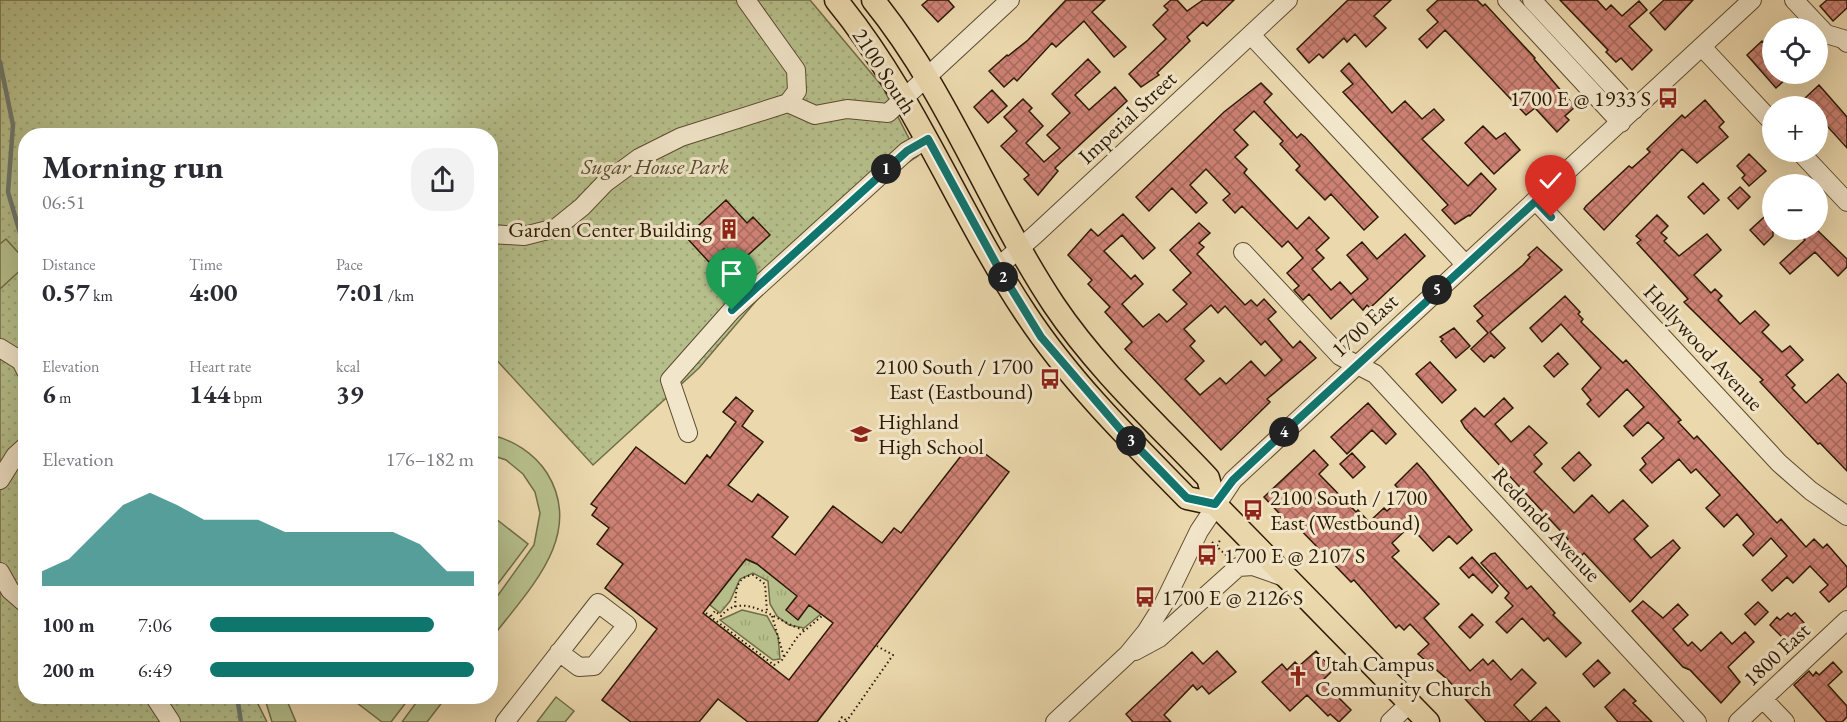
<!DOCTYPE html>
<html lang="en">
<head>
<meta charset="utf-8">
<style>
	:root { --surface:#fff; --page:#f2f2f3; --text:#2b2b33; --muted:#7c7c81; --accent:#0f766e }
	body { margin:0; font-family:"EB Garamond",serif; background:var(--page); color:var(--text); height:100vh; display:flex; flex-direction:column; font-size:22px; white-space:nowrap }
	* { box-sizing:border-box; margin:0 }
	p { font-size:20px; color:var(--muted) }
	.icon { flex:none; width:33px; height:33px; fill:none; stroke:currentColor; stroke-width:2; stroke-linecap:round; stroke-linejoin:round }
	.map { position:relative; flex:1; overflow:hidden }
	.sheet { position:absolute; left:18px; top:128px; width:480px; height:576px; display:flex; flex-direction:column; background:var(--surface); border-radius:24px; box-shadow:0 6px 24px #0002 }
	.sheet>* { flex:none }
	.fabs { position:absolute; left:1762px; top:18px; display:grid; gap:12px }
	.fabs a { display:grid; place-items:center; width:66px; height:66px; border-radius:50%; background:var(--surface); box-shadow:0 6px 24px #0002; font-size:30px }
	.pin { position:absolute; display:grid; place-items:center; width:51px; height:51px; color:#fff; margin:-62px -26px; border-radius:50% 50% 50% 0; rotate:-45deg; box-shadow:0 0 6px #0007 }
	.pin .icon { rotate:45deg }
	.km { position:absolute; width:30px; height:30px; margin:-15px; border-radius:50%; background:#222; color:#fff; font-size:16px; line-height:30px; text-align:center }
	.round { display:grid; place-items:center; flex:none; width:63px; height:63px; border-radius:24px; background:var(--page) }
	.headline { display:flex; align-items:center; justify-content:space-between; height:102px; padding:0 24px }
	h1 { font-size:33px; font-weight:700; line-height:45px }
	.metrics { display:grid; grid-template-columns:repeat(3,1fr); gap:9px; height:102px; padding:6px 24px }
	.metrics div { display:grid; align-content:center }
	.metrics b { font-size:26px; font-weight:700 }
	.metrics small { font-size:16px; font-weight:400 }
	.metrics p { font-size:16px }
	.chart { height:168px; padding:12px 24px }
	.chart p { display:flex; justify-content:space-between }
	.chart svg { width:100%; height:108px; margin-top:6px; fill:var(--accent); opacity:.7 }
	ul { padding:0 24px; list-style:none; font-size:20px }
	li { display:grid; grid-template-columns:96px 72px 1fr; align-items:center; height:45px }
	li i { height:15px; border-radius:8px; background:var(--accent) }
	.map>svg:first-child { display:block }
	.grass { fill:url(#grass-tufts); stroke:#716c48; stroke-width:1.5 }
	.park { fill:url(#park-dots); stroke:#716c48; stroke-width:1.5 }
	.pitch { fill:#b6bf8b; stroke:#716c48; stroke-width:1.5 }
	.lines { fill:none; stroke-linecap:round; stroke-linejoin:round }
	.stream { stroke:#6f796e; stroke-width:4.5 }
	.building { fill:url(#building-cross-hatch); stroke:#2c1a05; stroke-width:1.5; fill-rule:evenodd }
	.minor-casing { stroke:#5c4a2f; stroke-width:20 }
	.major-casing { stroke:#2c1a05; stroke-width:25 }
	.path { stroke:#2c1a05; stroke-width:2; stroke-dasharray:1.5 3; stroke-linecap:butt }
	.minor { stroke:#f2e6ca; stroke-width:18 }
	.major { stroke:#ebd8ad; stroke-width:22 }
	.route-casing { stroke:#fff; stroke-width:12 }
	.route { stroke:#0f766e; stroke-width:8 }
	.labels { text-anchor:middle; stroke-width:6; stroke-linejoin:round; paint-order:stroke }
	.street-label { font-size:22px; fill:#2c1a05; stroke:#f2e6ca }
	.poi-label { font-size:22px; fill:#2c1a05; stroke:#f2e6ca; text-anchor:start }
	.park-label { font-size:22px; font-style:italic; fill:#554c2d; stroke:#f2e6ca }
</style>
</head>
<body>
<div class="map">
<svg width="1847" height="722" viewBox="0 0 1847 722">
	<defs>
		<pattern id="grass-tufts" width="24" height="20" patternUnits="userSpaceOnUse" patternTransform="scale(1.5)"><rect width="24" height="20" fill="#b6bf8b"/><path d="M3 7l-1-3M5 7V3M7 7l1-3M15 17l-1-3M17 17v-4M19 17l1-3" fill="none" stroke="#9da476"/></pattern>
		<pattern id="park-dots" width="8" height="8" patternUnits="userSpaceOnUse" patternTransform="scale(1.5)"><rect width="8" height="8" fill="#b6bf8b"/><path d="M2 2h.1M6 6h.1" fill="none" stroke="#9da476" stroke-width="1.8" stroke-linecap="round"/></pattern>
		<pattern id="building-cross-hatch" width="8" height="8" patternUnits="userSpaceOnUse" patternTransform="scale(1.5)"><rect width="8" height="8" fill="#cd8174"/><path d="M0 0l8 8M0 8l8-8" fill="none" stroke="#a7695d"/></pattern>
	</defs>
	<rect width="100%" height="100%" fill="#ebd8ad"/>
	<filter id="stains"><feTurbulence type="fractalNoise" baseFrequency=".00333" numOctaves="4"/><feColorMatrix values="0 0 0 0 .2 0 0 0 0 .09 0 0 0 0 .02 0 0 0 .5 -.17"/></filter>
	<radialGradient id="worn" r=".72"><stop offset=".6" stop-color="#630" stop-opacity="0"/><stop offset="1" stop-color="#630" stop-opacity=".3"/></radialGradient>
	<path class="grass" d="M745,559L757,564L821,614L804,628L789,625L777,616L770,604L768,581L753,573L740,579L730,601L720,613L710,605Z
		M742,610L767,616L778,636L780,659L773,660L720,620Z"/>
	<path class="park" d="M0,0H810L882,86L918,156L882,179L768,287L699,368L593,465L491,354L490,135H26V696H254L267,722H0Z"/>
	<path class="pitch" d="M6,239L25,260V266L0,289V244Z
		M491,435C513,440 534,453 547,473C586,536 527,591 491,639V605L534,545L540,513L535,492L523,474L506,460L491,455Z
		M491,515L528,544L491,593H490Z
		M264,696H285L296,722H272Z
		M348,696H411L391,722H382Z
		M421,696H447L427,722H402Z
		M556,697L574,711L565,722H537Z"/>
	<g class="lines">
		<path class="stream" d="M0,62L13,125L8,192L20,233L26,237
			M237,696L241,722"/>
	</g>
	<path class="building" d="M928,0H948L954,7L938,22L922,5Z
		M1066,0H1105L1092,12L1126,47L1114,57L1084,21L1056,47L1052,43L1017,81L1014,78L1004,87L989,71L1007,55L1008,56L1028,40Z
		M1171,0H1177L1187,11L1203,0H1234L1207,26L1203,22L1187,37L1190,41L1157,73L1159,75L1141,87L1129,74L1166,39L1153,25L1168,10L1164,6Z
		M1348,0H1391L1374,16L1386,28L1366,47L1355,34L1347,42L1344,38L1323,58L1319,54L1309,63L1297,49Z
		M1438,0H1477L1483,6L1485,4L1535,58L1534,59L1575,107L1565,116L1569,120L1557,132L1535,108L1526,115L1445,30L1427,48L1419,39L1438,22L1427,10Z
		M1560,0H1597L1606,10L1611,5L1622,16L1639,1L1647,10L1629,26L1652,50L1632,70L1621,58L1616,62L1606,52L1608,50Z
		M1664,0H1693L1665,30L1650,13Z
		M1827,0H1847V8L1833,21L1820,6Z
		M1762,41L1773,53V74H1791L1776,88L1747,55Z
		M1088,59L1100,72L1075,95L1089,110L1115,87L1127,101L1055,168L1058,171L1038,195L1024,179L1029,175L1001,146L1017,131L1004,117L1023,99L1032,108L1029,111L1043,126L1026,143L1044,162L1060,148L1047,135L1070,113L1052,94Z
		M1349,63L1392,113L1405,101L1422,119L1434,109L1444,120L1422,139L1468,186L1481,173L1496,189L1470,216L1469,215L1455,224L1442,210L1448,205L1343,92L1353,84L1341,71Z
		M1261,83L1272,94L1264,102L1297,138L1301,134L1305,137L1378,217L1364,230L1331,194L1325,200L1296,170L1300,166L1280,144L1283,141L1254,111L1234,130L1248,145L1235,157L1247,169L1244,173L1297,229L1309,217L1329,238L1316,250L1324,258L1312,269L1331,290L1340,282L1351,294L1368,279L1347,255L1362,242L1377,259L1405,234L1425,256L1370,308L1367,305L1363,310L1353,299L1331,319L1309,294L1303,300L1294,290L1299,286L1287,273L1303,258L1288,241L1282,247L1242,206L1235,213L1223,200L1230,194L1206,169L1190,185L1207,203L1196,213L1172,188L1149,211L1136,197L1224,112Z
		M1819,85L1847,117V148L1818,116V106H1809L1803,100Z
		M992,90L1007,106L988,123L974,107Z
		M1705,100L1724,122L1719,127L1728,137L1697,163L1682,149L1604,230L1584,209L1586,206L1629,166L1632,168L1650,152L1647,149L1682,115L1685,118Z
		M1483,126L1496,139L1505,133L1520,150L1494,174L1465,143Z
		M1749,154L1766,171L1749,186L1742,178L1745,175L1737,166Z
		M1703,183L1719,200L1704,214L1688,197Z
		M1740,187L1750,197L1738,209L1728,198Z
		M726,200L747,223L753,217L770,235L738,264L724,249L709,262L686,237Z
		M1773,209V236L1764,245L1750,230Z
		M1123,214L1155,248L1143,259L1122,235L1104,251L1131,279L1135,275L1143,284L1122,304L1143,327L1159,314L1167,322L1187,304L1173,290L1191,273L1170,250L1199,223L1210,233L1199,243L1204,247L1197,254L1245,305L1251,300L1257,306L1264,299L1276,312L1268,319L1293,348L1300,341L1316,358L1267,399L1270,402L1221,450L1125,349L1132,342L1105,312L1110,307L1088,284L1092,280L1068,255L1091,229L1098,236ZM1211,305L1218,313L1225,306L1261,345L1265,341L1282,360L1265,376L1251,361L1226,384L1220,378L1200,395L1185,379L1204,361L1190,346L1195,341L1184,329Z
		M1657,215L1668,226L1661,233L1667,238L1664,241L1679,256L1707,234L1721,250L1694,275L1711,293L1715,289L1722,296L1718,300L1740,324L1755,311L1769,325L1762,332L1782,352L1790,346L1803,360L1786,375L1795,385L1792,388L1806,403L1838,374L1847,384V471L1820,443L1818,444L1760,382L1763,380L1684,302L1688,299L1637,243L1641,240L1636,236Z
		M1795,230H1817L1847,259V267L1838,276L1815,252L1790,274L1780,263L1805,240Z
		M1537,247L1562,270L1490,332L1505,348L1494,358L1491,355L1484,362L1471,349L1488,333L1477,321L1483,316L1474,306L1523,265L1530,257L1528,255Z
		M1565,296L1580,312L1578,314L1583,319L1581,322L1623,363L1626,360L1681,420L1678,422L1694,439L1697,436L1777,523L1781,519L1806,547L1814,539L1823,548L1827,544L1847,567V586L1829,602L1820,592L1828,585L1810,566L1793,583L1787,577L1772,591L1762,580L1787,556L1771,538L1753,556L1743,545L1754,534L1737,514L1724,527L1706,508L1720,495L1696,469L1691,473L1679,459L1652,483L1640,470L1646,464L1642,458L1664,438L1648,422L1633,436L1624,426L1644,407L1627,389L1599,417L1587,404L1591,400L1582,389L1601,368L1561,324L1542,342L1530,328Z
		M1454,328L1470,346L1456,358L1441,341L1443,339L1440,337Z
		M1558,353L1568,364L1554,377L1544,366Z
		M1430,362L1456,390L1442,403L1416,374Z
		M736,397L753,411L742,426L763,442L728,485L752,502L758,494L788,517L772,537L795,555L833,506L882,543L894,528L901,533L971,443L1009,472L817,722H748L718,699L699,722H631L602,700L657,629L605,588L623,564L597,544L609,528L592,515L597,508L591,504L636,447L685,484L707,455L710,458L736,422L723,412ZM746,559L757,564L797,596L786,610L798,620L809,605L833,623L789,680L703,613Z
		M1504,398L1513,408L1495,424L1511,442L1529,426L1547,443L1534,455L1542,464L1534,472L1574,513L1592,495L1609,513L1623,500L1648,526L1634,539L1651,558L1673,540L1680,548L1630,602L1584,553L1580,557L1576,555L1564,543L1568,539L1465,428L1461,421L1475,408L1484,417Z
		M1368,403L1396,434L1386,444L1372,430L1347,454L1331,437Z
		M1314,450L1328,465L1319,474L1356,512L1358,510L1369,522L1384,508L1387,511L1405,495L1395,485L1417,463L1425,472L1472,530L1457,544L1449,536L1433,551L1410,526L1392,543L1399,551L1392,557L1439,604L1424,618L1470,671L1483,659L1488,665L1493,660L1511,680L1522,669L1536,683L1514,705L1530,722L1546,707L1560,722H1486L1448,680L1418,654L1429,644L1410,624L1404,630L1399,625L1396,628L1354,580L1351,582L1294,523L1291,526L1264,497Z
		M1579,452L1591,465L1574,481L1562,468Z
		M1352,453L1365,467L1353,478L1340,464Z
		M1495,553L1527,589L1531,586L1555,613L1553,615L1581,643L1566,657L1548,638L1544,641L1522,618L1507,633L1496,622L1513,606L1505,598L1509,593L1481,563L1491,554Z
		M1472,557L1498,586L1492,593L1473,574L1469,578L1460,568Z
		M1643,601L1663,618L1678,604L1688,615L1673,629L1688,646L1692,642L1701,651L1721,632L1732,644L1745,632L1754,642L1728,667L1740,682L1721,703L1690,670L1683,667L1632,611Z
		M1758,602L1768,612L1755,625L1745,614Z
		M1788,613L1791,616L1795,613L1805,624L1787,642L1770,625L1777,617L1780,620Z
		M1472,614L1483,625L1470,638L1459,627Z
		M1217,651L1236,672L1209,694L1202,686L1197,690L1193,685L1164,715L1171,722H1133L1126,714L1192,652L1203,664Z
		M1316,651L1333,670L1322,681L1351,710L1339,722L1330,714L1328,716L1307,695L1290,711L1262,682L1282,664L1287,670L1295,662L1299,666Z
		M1598,660L1610,673L1594,687L1583,674Z
		M1833,662L1842,672L1828,685L1847,706V717L1842,722H1827L1794,685L1809,671L1813,676L1816,672L1819,675Z
		M1624,689L1636,701L1633,703L1652,722H1618L1605,707Z"/>
	<g class="lines">
		<g class="minor-casing">
			<path id="minor" d="M746,0L796,70L797,91L788,103
				M1507,0L1621,123
				M1532,0L1634,110
				M1794,0L1826,34L1843,39L1847,43
				M1251,35L1465,264
				M1702,47L1773,123
				M788,103L815,115L847,109L888,113L1010,0
				M1800,152L1847,202
				M1536,201L1779,463L1811,491L1847,516
				M490,234L524,236L556,228L582,207L605,183L639,158L681,137L788,103
				M1243,252L1340,356L1375,374L1697,722
				M998,267L1035,235L1288,0
				M0,348L21,361L26,371
				M688,433L670,380L732,310L907,151L928,139
				M0,480L15,456L26,446
				M0,572L10,590L26,604
				M1135,651L1159,638L1238,567L1253,566L1284,577
				M154,696L171,722
				M1763,699L1785,722
				M505,722L598,603L627,625L594,666L579,667L559,652
				M1055,722L1128,654L1146,632L1163,605L1199,531L1233,480L1752,0
				M1390,722L1410,703
				M1738,722L1847,620"/>
		</g>
		<g class="major-casing">
			<path id="major" d="M836,0C915,96 958,212 1026,314C1071,382 1130,440 1187,498L1215,504
				M873,0C948,92 989,207 1054,305C1097,369 1156,423 1208,478L1215,504L1428,722"/>
		</g>
		<path class="path" d="M1212,542L1227,556
			M1217,546L1220,540
			M735,607C736,592 735,577 753,575L765,584L767,612
			M706,613L774,665L782,660L798,636L822,616
			M711,616L715,611L721,616C744,588 780,625 805,630
			M772,616L784,657
			M839,722L842,717L847,721
			M846,722L893,655L877,646"/>
		<use href="#minor" class="minor"/>
		<use href="#major" class="major"/>
	</g>
	<g class="lines">
		<g class="route-casing">
			<path id="route" d="M732,310L907,151L928,139L998,267L1041,337L1120,429L1187,498L1215,504L1233,480L1280,436L1536,201L1551,217"/>
		</g>
		<use href="#route" class="route"/>
	</g>
	<defs>
		<g id="bus-bare" transform="scale(1.62)"><path d="M-5-6H5V4H4V6H2V4H-2V6H-4V4H-5ZM-3.5-4V0h7V-4ZM-3.5 1.2v1.5H-2V1.2ZM2 1.2v1.5H3.5V1.2Z" fill="#8f2418" stroke="#f2e6ca" stroke-width="2.5" paint-order="stroke"/></g>
		<g id="building-bare" transform="scale(1.62)"><path d="M-4-6H4V6H1V3H-1V6H-4ZM-2.5-4.3h1.7v1.8h-1.7ZM.8-4.3h1.7v1.8H.8ZM-2.5-1h1.7V.8h-1.7ZM.8-1h1.7V.8H.8Z" fill="#8f2418" stroke="#f2e6ca" stroke-width="2.5" paint-order="stroke"/></g>
		<g id="school-bare" transform="scale(1.62)"><path d="M0-5L7-2L0 1L-7-2ZM-4 1L0 2.5L4 1V4Q0 6-4 4Z" fill="#8f2418" stroke="#f2e6ca" stroke-width="2.5" paint-order="stroke"/></g>
		<g id="church-bare" transform="scale(1.62)"><path d="M-1.2-6h2.4v3.5h3.3v2.4h-3.3V6h-2.4V-.1h-3.3v-2.4h3.3Z" fill="#8f2418" stroke="#f2e6ca" stroke-width="2.5" paint-order="stroke"/></g>
	</defs>
	<g fill-rule="evenodd">
		<use href="#bus-bare" x="1668" y="98"/>
		<use href="#building-bare" x="729" y="229"/>
		<use href="#bus-bare" x="1050" y="379"/>
		<use href="#school-bare" x="861" y="434"/>
		<use href="#bus-bare" x="1253" y="510"/>
		<use href="#bus-bare" x="1207" y="555"/>
		<use href="#bus-bare" x="1145" y="597"/>
		<use href="#church-bare" x="1298" y="676"/>
	</g>
	<g class="labels">
		<g class="street-label">
			<text transform="translate(885 71) rotate(57)" y="8">2100 South</text>
			<text transform="translate(1127 117) rotate(-43)" y="8">Imperial Street</text>
			<text transform="translate(1364 325) rotate(-43)" y="8">1700 East</text>
			<text transform="translate(1704 347) rotate(47)" y="8">Hollywood Avenue</text>
			<text transform="translate(1547 524) rotate(47)" y="8">Redondo Avenue</text>
			<text transform="translate(1776 654) rotate(-43)" y="8">1800 East</text>
		</g>
		<g class="poi-label">
			<text x="1651" y="106" text-anchor="end">1700 E @ 1933 S</text>
			<text x="712" y="237" text-anchor="end">Garden Center Building</text>
			<text x="1033" y="374" text-anchor="end">2100 South / 1700<tspan x="1033" dy="25">East (Eastbound)</tspan></text>
			<text x="878" y="429">Highland<tspan x="878" dy="25">High School</tspan></text>
			<text x="1270" y="505">2100 South / 1700<tspan x="1270" dy="25">East (Westbound)</tspan></text>
			<text x="1224" y="563">1700 E @ 2107 S</text>
			<text x="1162" y="605">1700 E @ 2126 S</text>
			<text x="1315" y="671">Utah Campus<tspan x="1315" dy="25">Community Church</tspan></text>
		</g>
		<g class="park-label">
			<text x="655" y="174">Sugar House Park</text>
		</g>
	</g>
	<rect width="100%" height="100%" filter="url(#stains)"/>
	<rect width="100%" height="100%" fill="url(#worn)"/>
</svg>
<div class="fabs">
<a><svg class="icon" aria-label="locate" viewBox="0 0 24 24"><circle cx="12" cy="12" r="6"/><path d="M12 2v4M12 18v4M2 12h4M18 12h4"/></svg></a>
<a>+</a>
<a>−</a>
</div>
<div class="pin" style="left:732px;top:310px;background:#1e9e55"><svg class="icon" aria-label="arrive" viewBox="0 0 24 24"><path d="M6 21V4h12l-3 4 3 4H6"/></svg></div>
<div class="pin" style="left:1551px;top:217px;background:#d93025"><svg class="icon" aria-label="check" viewBox="0 0 24 24"><path d="M5 12l5 5 9-10"/></svg></div>
<b class="km" style="left:886px;top:169px">1</b>
<b class="km" style="left:1003px;top:277px">2</b>
<b class="km" style="left:1131px;top:441px">3</b>
<b class="km" style="left:1284px;top:432px">4</b>
<b class="km" style="left:1437px;top:290px">5</b>
<section class="sheet">
<div class="headline"><div><h1>Morning run</h1><p>06:51</p></div><a class="round"><svg class="icon" aria-label="share" viewBox="0 0 24 24"><path d="M12 15V3M7 8l5-5 5 5M5 13v7h14v-7"/></svg></a></div>
<div class="metrics">
<div><p>Distance</p><b>0.57<small> km</small></b></div>
<div><p>Time</p><b>4:00</b></div>
<div><p>Pace</p><b>7:01<small> /km</small></b></div>
</div>
<div class="metrics">
<div><p>Elevation</p><b>6<small> m</small></b></div>
<div><p>Heart rate</p><b>144<small> bpm</small></b></div>
<div><p>kcal</p><b>39</b></div>
</div>
<div class="chart"><p><span>Elevation</span>176–182 m</p>
<svg viewBox="0 0 160 44" preserveAspectRatio="none"><path d="M0 44V38L10 33L20 22L30 11L40 6L50 11L60 17L70 17L80 17L90 22L100 22L110 22L120 22L130 22L140 27L150 38L160 38V44z"/></svg>
</div>
<ul>
<li><b>100 m</b>7:06<i style="width:85%"></i></li>
<li><b>200 m</b>6:49<i style="width:100%"></i></li>
</ul>
</section>
</div>
</body>
</html>
